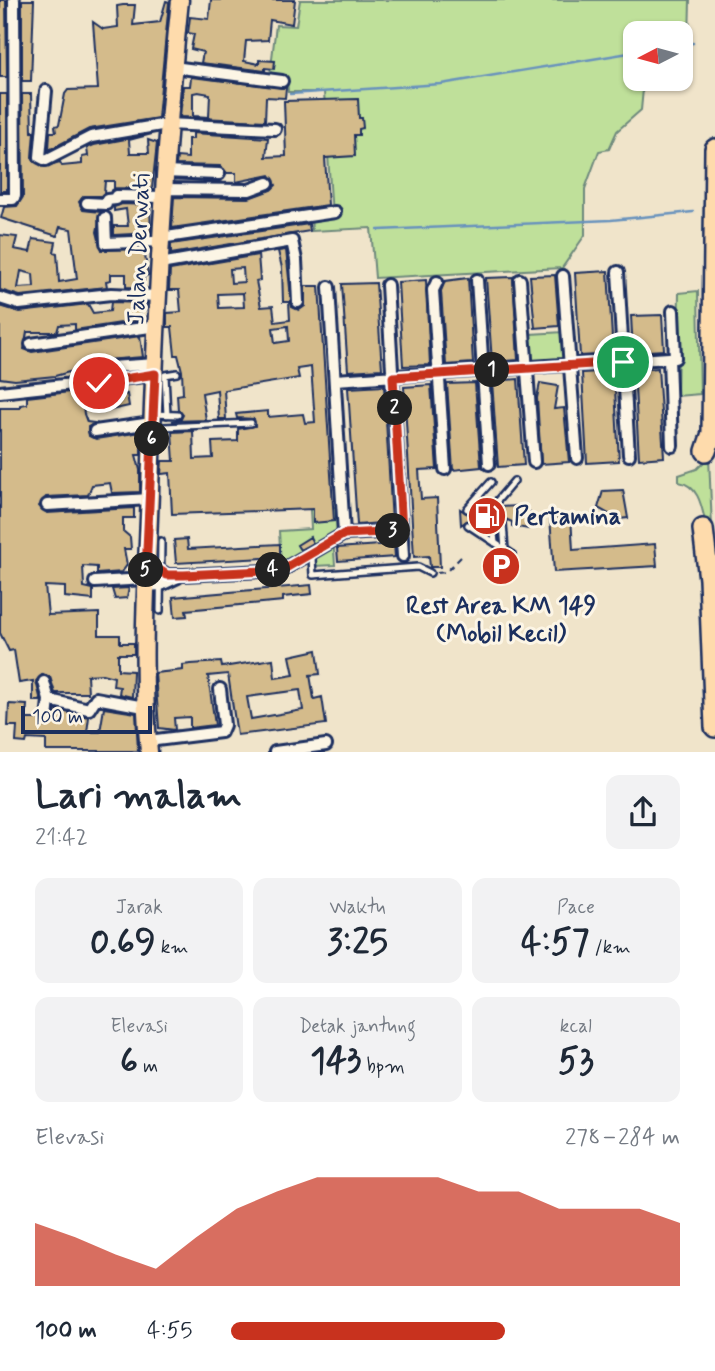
<!DOCTYPE html>
<html lang="id">
<head>
<meta charset="utf-8">
<style>
	:root { --surface:#fff; --page:#f2f2f3; --text:#1f2937; --muted:#747a83; --accent:#c8321e }
	body { margin:0; font-family:Mynerve,sans-serif; background:var(--page); color:var(--text); height:100vh; display:flex; flex-direction:column; font-size:26px; white-space:nowrap }
	* { box-sizing:border-box; margin:0 }
	p { font-size:23px; color:var(--muted) }
	.icon { flex:none; width:38px; height:38px; fill:none; stroke:currentColor; stroke-width:2; stroke-linecap:round; stroke-linejoin:round }
	.map { position:relative; height:752px; overflow:hidden }
	.side { display:flex; flex-direction:column; background:var(--surface); flex:1 }
	.side>* { flex:none }
	.needle { width:46px; rotate:264deg }
	.controls { position:absolute; left:623px; top:21px; display:grid; gap:14px }
	.controls a { display:grid; place-items:center; width:70px; height:70px; border-radius:14px; background:var(--surface); box-shadow:0 2px 5px #0004; font-size:35px }
	.scale { position:absolute; left:21px; bottom:18px; width:131px; box-sizing:border-box; padding-left:7px; border:4px solid #1b2f5e; border-top:0; font-size:19px; line-height:24px; white-space:nowrap; color:#1b2f5e; -webkit-text-stroke:5px #fcf5e5; paint-order:stroke }
	.pin { position:absolute; display:grid; place-items:center; width:60px; height:60px; color:#fff; margin:-30px; border:4px solid #fff; border-radius:50%; box-shadow:0 2px 7px #0007 }
	.km { position:absolute; width:35px; height:35px; margin:-18px; border-radius:50%; background:#222; color:#fff; font-size:19px; line-height:35px; text-align:center }
	.round { display:grid; place-items:center; flex:none; width:74px; height:74px; border-radius:14px; background:var(--page) }
	.headline { display:flex; align-items:center; justify-content:space-between; height:119px; padding:0 35px }
	h1 { font-size:38px; font-weight:700; line-height:52px }
	.metrics { display:grid; grid-template-columns:repeat(3,1fr); gap:10px; height:119px; padding:7px 35px }
	.metrics div { display:grid; align-content:center; border-radius:14px; background:var(--page); text-align:center }
	.metrics b { font-size:35px; font-weight:700 }
	.metrics small { font-size:19px; font-weight:400 }
	.metrics p { font-size:19px }
	.chart { height:196px; padding:14px 35px }
	.chart p { display:flex; justify-content:space-between }
	.chart svg { width:100%; height:126px; margin-top:7px; fill:var(--accent); opacity:.7 }
	ul { padding:0 35px; list-style:none; font-size:23px }
	li { display:grid; grid-template-columns:112px 84px 1fr; align-items:center; height:52px }
	li i { height:18px; border-radius:9px; background:var(--accent) }
	.map>svg:first-child { display:block }
	.built { fill:#e8d8b7 }
	.green { fill:#bfe09a; stroke:#6d887c; stroke-width:2 }
	.lines { fill:none; stroke-linecap:round; stroke-linejoin:round }
	.stream { stroke:#6892bd; stroke-width:2.5 }
	.building { fill:#d4bb8b; stroke:#1b2f5e; stroke-width:2; fill-rule:evenodd }
	.lane-casing { stroke:#1b2f5e; stroke-width:10 }
	.street-casing { stroke:#1b2f5e; stroke-width:16 }
	.primary-casing { stroke:#1b2f5e; stroke-width:21 }
	.highway-casing { stroke:#1b2f5e; stroke-width:24 }
	.path { stroke:#1b2f5e; stroke-width:2; stroke-dasharray:7 5; stroke-linecap:butt }
	.lane { stroke:#fcf5e5; stroke-width:5 }
	.street { stroke:#fcf5e5; stroke-width:10 }
	.primary { stroke:#fedbac; stroke-width:16 }
	.highway { stroke:#fedbac; stroke-width:19 }
	.route-casing { stroke:#fff; stroke-width:14 }
	.route { stroke:#c8321e; stroke-width:9 }
	.labels { text-anchor:middle; stroke-width:6; stroke-linejoin:round; paint-order:stroke }
	.street-label { font-size:24px; fill:#1b2f5e; stroke:#fcf5e5 }
	.poi-label { font-size:24px; font-weight:bold; fill:#1b2f5e; stroke:#fcf5e5; text-anchor:start }
</style>
</head>
<body>
<div class="map">
<svg width="715" height="752" viewBox="0 0 715 752">
	<rect width="100%" height="100%" fill="#f0e4ca"/>
	<filter id="ink" filterUnits="userSpaceOnUse"><feTurbulence type="fractalNoise" baseFrequency=".0143" numOctaves="2"/><feDisplacementMap in="SourceGraphic" scale="14" xChannelSelector="R" yChannelSelector="G"/><feConvolveMatrix kernelMatrix="1 2 1 2 8 2 1 2 1" color-interpolation-filters="sRGB"/></filter>
	<g filter="url(#ink)">
		<path class="built" d="M88,317V333L145,328L143,377L0,395V330Z"/>
		<path class="green" d="M300,0H690L689,41L681,42V33H635V79H644L641,110L617,131L609,149L599,151L585,189V235L562,268L375,278L371,228L312,231L311,218L332,216L324,92H288L287,77L270,75L276,25L296,26Z
			M698,291L700,394L677,396L679,293Z
			M564,332L566,360L532,363L530,334Z
			M709,457L712,528L707,529C702,511 701,486 679,482V475L697,469Z
			M340,507L341,532L333,537L335,565L313,566L312,558L304,551L281,564L279,531L311,529L310,509Z"/>
		<g class="lines">
			<path class="stream" d="M681,45L693,43
				M290,94L441,84L635,52
				M378,230L611,220L693,212"/>
		</g>
		<path class="building" d="M0,0H6L7,77H0Z
			M22,0H34L31,81H22Z
			M211,0H295L292,24L270,20L268,40L246,41L244,61L259,64V60L275,61L274,69L265,68V71L201,63L203,52L191,49L194,34L188,33L190,17L209,19Z
			M166,1L169,2L158,118L89,129L49,150L50,132H56L55,126L59,125L65,94L68,90L98,89L93,22L103,29L118,27L117,6L123,5H135L133,25L160,22Z
			M191,77L286,88L285,98L266,97L265,121L180,117L183,86H190ZM198,92L210,94L209,117L193,116V93Z
			M0,94H7V191H0Z
			M22,94H31L32,132H34L32,157L43,167L60,162L62,166L82,164V157L88,156L87,148L94,145L152,134L129,140L130,153H149L148,140L157,143L152,189L114,188V181H105L104,193L101,196H84L79,202L83,210L101,212L97,232L102,250L144,249L148,275L144,277V288L126,287V274H111V280L106,281L107,287L20,296L0,290V235L17,237L14,249L30,252L33,239L56,242L54,252L57,253L59,282L77,279L71,229L60,227L57,236L1,218L4,207L17,206L23,197ZM21,271L33,274L34,287L18,288Z
			M358,99L359,118H362L363,128L359,129V135H354L355,156L325,158L328,205L172,228L174,197L249,198L271,190L276,185L270,175L236,182V173H227L220,166L176,165L177,157L188,158V139H193V133L268,138L266,157L286,156L284,101Z
			M122,204L150,205L151,233L114,235V226H128L126,209L114,211V207Z
			M309,224L310,231L171,254V244Z
			M286,250L292,307L299,310L305,306V286H319L334,521L313,523V509L172,514L170,473L161,474L162,461H174L172,432L193,431L194,459L213,458L212,442L238,441V429L255,426L254,419L237,418L236,414L268,411V417L303,414L305,423L315,422L311,367L297,369L299,378L224,390L226,419H219L217,390L202,393L206,420L172,421L181,419L183,415L178,410L177,395L183,394L182,371L178,355H175L172,327H167V313L181,312L179,290H169L170,270L258,255L260,280L256,281L261,307L273,306L275,322L290,320L289,302H283L282,268L278,251ZM243,268L244,282L231,283L230,269ZM243,293L244,307L219,308L218,294ZM288,326L289,341L275,343L273,328Z
			M608,271L613,354L580,356L575,273Z
			M555,275L559,326L535,328L530,276Z
			M513,277L518,360L492,362L486,278Z
			M468,278L473,363L446,365L441,291L445,281Z
			M426,280L430,365L403,366L398,282Z
			M376,283L382,369L348,371L342,284Z
			M111,302L146,303L145,310L140,309L141,320L75,330V324L59,325L57,332H27L24,349L32,352L140,336L143,357L107,360L103,367L106,373L90,374L87,367L55,376L15,380L0,378V306L20,312L88,304L93,313L110,311Z
			M662,315L664,350L633,352L631,316Z
			M658,368L664,457L639,459L634,370Z
			M614,371L619,461L587,463L582,373Z
			M518,379L524,465L498,467L492,381Z
			M475,383L481,467L453,470L447,384Z
			M540,383L558,386L554,409L564,408L569,462L541,464L537,398Z
			M431,385L437,469L419,470L421,499L437,498L440,567H430L429,556L414,557L404,387Z
			M384,386L392,522L357,525L348,388Z
			M87,390V397L82,398L84,414L87,422L95,423L88,427L89,436L96,439L141,432V455H136L140,470V492L112,493L110,483L92,485L88,495L46,497L39,506L47,513L134,508V518H123V531L130,537L131,549H124L127,565L122,572L97,574V567L83,566L84,587L93,589V600L65,597V587L45,586L48,615L99,613V635H120V643H134V654H118V670L133,671L132,697L119,694L120,687L113,686L114,677L102,674L87,675L88,693H55L50,677L43,674L36,681L41,701H33V681L19,683L14,650L9,651L0,633V408H20V405L27,404V397Z
			M122,391V395L127,394L129,406L106,411L104,395Z
			M623,490L628,518L609,520V514L598,508L603,491Z
			M518,506L519,510L530,512L535,520L528,529L512,526V522L503,518L498,522L492,518L488,524H476L468,520L461,525L460,509L468,514L475,508L480,513L485,507L492,512L499,507Z
			M571,516L573,550L655,544L657,566L554,572L550,517Z
			M310,537L313,543L300,550L297,545Z
			M187,539L188,549L280,544V557L176,563L174,540Z
			M394,544L395,557L338,561L337,548Z
			M311,585L312,594L283,597V601L186,610L187,616L175,617L173,597Z
			M129,588L127,598L115,599L112,589Z
			M317,650L320,674L310,675L314,699L322,697L326,724L237,735L228,674L208,676L215,725L190,728V717L174,718L175,730L159,728L155,673L183,670V665L191,664L221,662L222,667L273,659L275,678L294,675L290,656ZM300,690L303,710L251,719L247,697Z
			M9,704L27,705L26,719H39L46,727L54,723L56,710L89,717L87,732H100L104,708L136,713L138,751H46V740L27,739L26,743L16,742L17,726H8Z"/>
		<g class="lines">
			<g class="lane-casing">
				<path id="lane" d="M165,375L167,415
					M165,375L177,373
					M153,414L178,415
					M154,425L163,427L251,423
					M479,495L480,508
					M492,507L514,481
					M467,509L491,482
					M493,523L495,543
					M503,523L505,550
					M468,525L512,554
					M308,555L312,558L313,575L418,567L430,573
					M160,611L161,541"/>
			</g>
			<g class="street-casing">
				<path id="street" d="M173,67L282,81
					M46,91L40,157L46,160L91,137L167,124L275,129
					M163,172L219,174
					M162,189L249,190L268,183
					M0,199H13L15,196L14,0
					M87,203L106,204L107,200L116,199V196L162,197
					M105,218L106,243L160,241
					M160,238L335,212
					M160,264L292,241L296,260L298,302
					M618,272L629,455
					M563,276L577,458
					M477,280L489,464
					M520,280L534,462
					M437,282L433,290L445,469
					M387,285L403,556
					M329,287L344,534
					M0,298L19,304L111,294L158,296
					M31,344L157,326
					M669,358L672,446
					M669,358H675L673,311
					M111,367L156,364
					M335,380L669,358
					M0,392L155,375
					M95,431L152,423
					M47,505L150,499
					M146,572L161,571L167,575H184L282,570L344,534L402,531
					M95,582L145,579
					M145,586L161,585L178,577
					M44,682L49,700L89,709L96,698L144,707
					M47,719L49,700
					M148,741L221,732L224,725L220,689
					M275,752L326,745"/>
			</g>
			<g class="primary-casing">
				<path id="primary" d="M149,752C140,665 147,579 150,492C155,327 163,164 180,0"/>
			</g>
			<g class="highway-casing">
				<path id="highway" d="M706,451L712,433L715,149
					M703,529L709,579L715,727"/>
			</g>
			<path class="path" d="M437,573L446,572L461,557"/>
			<use href="#lane" class="lane"/>
			<use href="#street" class="street"/>
			<use href="#primary" class="primary"/>
			<use href="#highway" class="highway"/>
		</g>
	</g>
	<g class="lines" filter="url(#ink)">
		<g class="route-casing">
			<path id="route" d="M99,383L155,374L146,572L161,571L167,575H184L282,570L344,534L402,531L393,377L623,362"/>
		</g>
		<use href="#route" class="route"/>
	</g>
	<defs>
		<g id="fuel-disc" transform="scale(2.0125)"><circle r="9.5" fill="#c8321e" stroke="#fcf5e5"/><path d="M-5.5-6h7V0h2V4h1.3V-2.5L3-4.5l.8-.8L6-3V5H2.5V1h-1V6h-7ZM-4.2-4.7v3.2H.2V-4.7Z" fill="#fff"/></g>
		<g id="parking-disc" transform="scale(2.0125)"><circle r="9.5" fill="#c8321e" stroke="#fcf5e5"/><path d="M-3.5-5.5H1a3.5 3.5 0 0 1 0 7H-1V5.5H-3.5ZM-1-3.4V-.6H.8a1.4 1.4 0 0 0 0-2.8Z" fill="#fff"/></g>
	</defs>
	<g fill-rule="evenodd">
		<use href="#fuel-disc" x="487" y="516"/>
		<use href="#parking-disc" x="501" y="566"/>
	</g>
	<g class="labels">
		<g class="street-label">
			<text transform="translate(138 249) rotate(-88)" y="8">Jalan Derwati</text>
		</g>
		<g class="poi-label">
			<text x="514" y="524">Pertamina</text>
			<text x="501" y="613" text-anchor="middle">Rest Area KM 149<tspan x="501" dy="28">(Mobil Kecil)</tspan></text>
		</g>
	</g>
</svg>
<div class="controls">
<a><svg class="needle" viewBox="-14 -14 28 28"><path d="M0-13l5 13h-10z" fill="#e53935"/><path d="M0 13l5-13h-10z" fill="#747a83"/></svg></a>
</div>
<div class="scale">100 m</div>
<div class="pin" style="left:623px;top:362px;background:#1e9e55"><svg class="icon" aria-label="arrive" viewBox="0 0 24 24"><path d="M6 21V4h12l-3 4 3 4H6"/></svg></div>
<div class="pin" style="left:99px;top:383px;background:#d93025"><svg class="icon" aria-label="check" viewBox="0 0 24 24"><path d="M5 12l5 5 9-10"/></svg></div>
<b class="km" style="left:492px;top:370px">1</b>
<b class="km" style="left:395px;top:408px">2</b>
<b class="km" style="left:393px;top:531px">3</b>
<b class="km" style="left:273px;top:570px">4</b>
<b class="km" style="left:146px;top:570px">5</b>
<b class="km" style="left:152px;top:439px">6</b>
</div>
<section class="side">
<div class="headline"><div><h1>Lari malam</h1><p>21:42</p></div><a class="round"><svg class="icon" aria-label="share" viewBox="0 0 24 24"><path d="M12 15V3M7 8l5-5 5 5M5 13v7h14v-7"/></svg></a></div>
<div class="metrics">
<div><p>Jarak</p><b>0.69<small> km</small></b></div>
<div><p>Waktu</p><b>3:25</b></div>
<div><p>Pace</p><b>4:57<small> /km</small></b></div>
</div>
<div class="metrics">
<div><p>Elevasi</p><b>6<small> m</small></b></div>
<div><p>Detak jantung</p><b>143<small> bpm</small></b></div>
<div><p>kcal</p><b>53</b></div>
</div>
<div class="chart"><p><span>Elevasi</span>278–284 m</p>
<svg viewBox="0 0 160 44" preserveAspectRatio="none"><path d="M0 44V22L10 27L20 33L30 38L40 27L50 17L60 11L70 6L80 6L90 6L100 6L110 11L120 11L130 17L140 17L150 17L160 22V44z"/></svg>
</div>
<ul>
<li><b>100 m</b>4:55<i style="width:61%"></i></li>
</ul>
</section>
</body>
</html>
